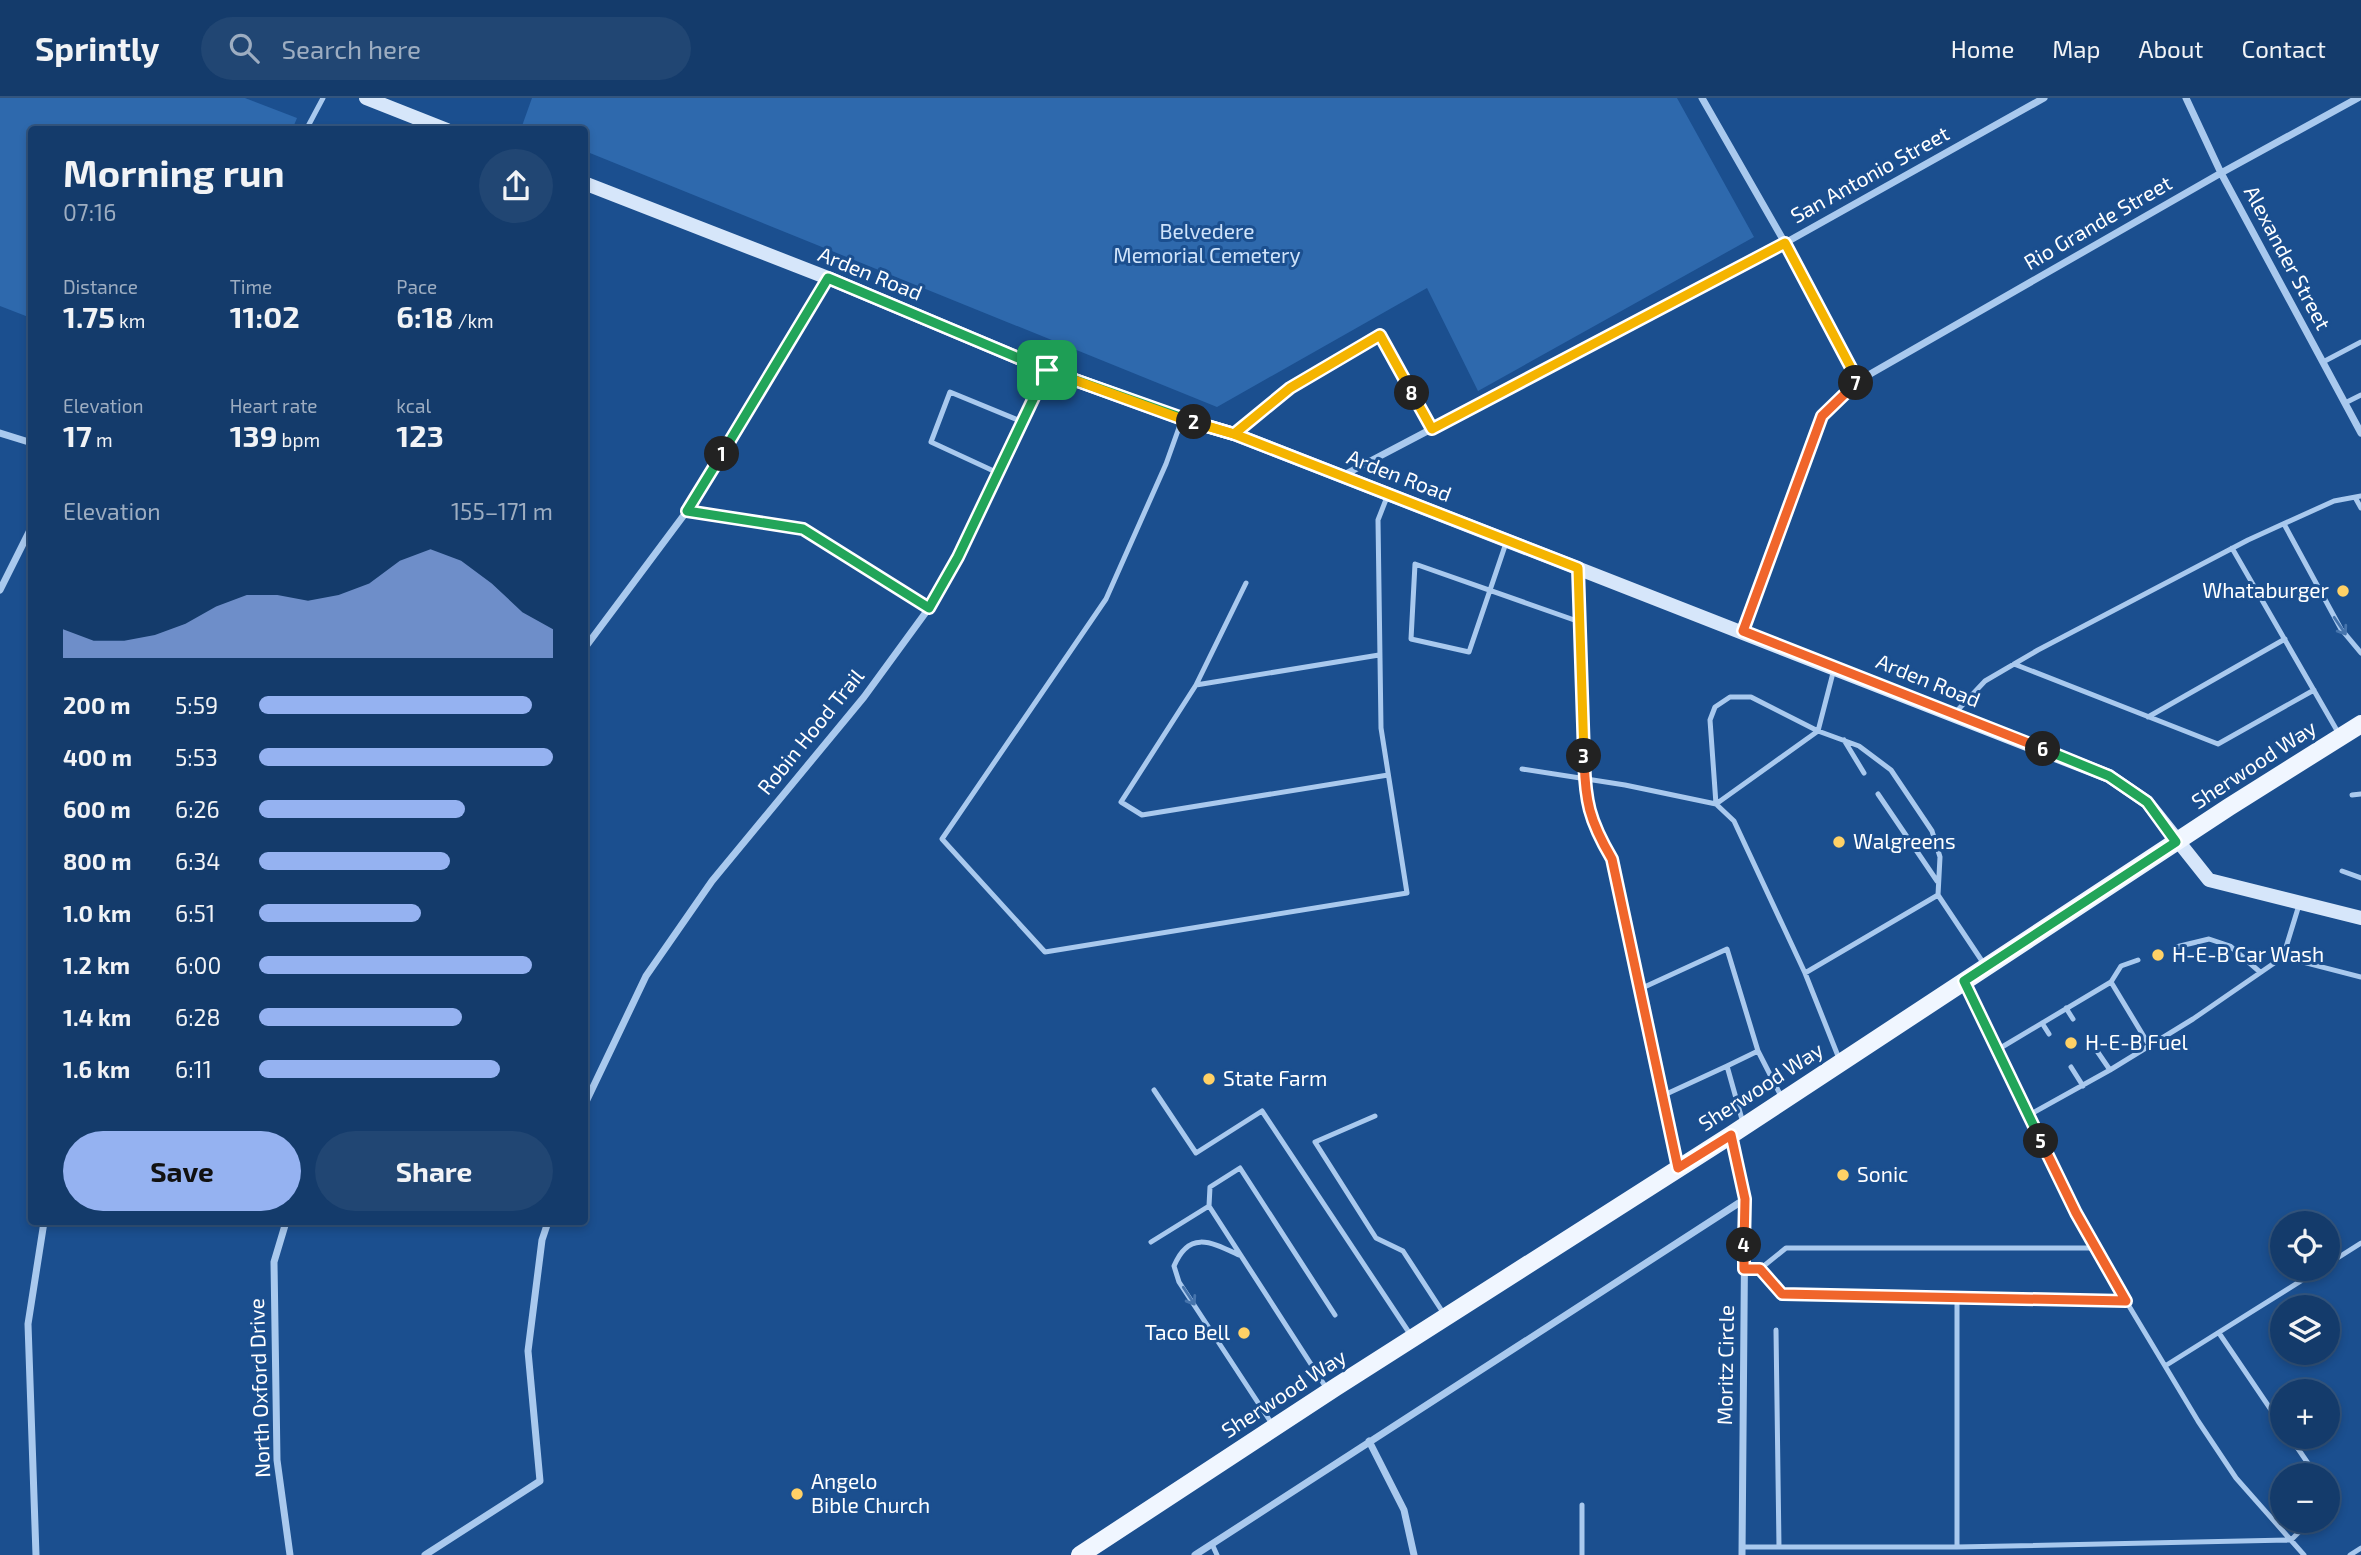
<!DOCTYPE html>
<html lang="en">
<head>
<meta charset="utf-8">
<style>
	:root { --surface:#143b6b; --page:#214673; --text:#f1f3f6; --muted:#9dadc1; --line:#33557e; --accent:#95b2f1 }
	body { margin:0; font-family:"Exo 2",sans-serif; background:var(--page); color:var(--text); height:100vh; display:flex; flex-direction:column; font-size:26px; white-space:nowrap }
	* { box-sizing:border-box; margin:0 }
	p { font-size:23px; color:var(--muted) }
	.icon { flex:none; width:38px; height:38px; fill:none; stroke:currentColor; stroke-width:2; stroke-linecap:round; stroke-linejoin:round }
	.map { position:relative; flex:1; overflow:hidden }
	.drawer { position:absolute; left:28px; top:28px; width:560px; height:1099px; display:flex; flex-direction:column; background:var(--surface); border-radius:7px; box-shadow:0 4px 10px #0003,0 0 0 2px var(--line) }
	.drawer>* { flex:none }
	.buttons { position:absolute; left:2270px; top:1113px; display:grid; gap:14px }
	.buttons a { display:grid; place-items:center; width:70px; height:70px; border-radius:50%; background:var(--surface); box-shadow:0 4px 10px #0003,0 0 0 2px var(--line); font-size:35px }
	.pin { position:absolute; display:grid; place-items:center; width:60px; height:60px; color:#fff; margin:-30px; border-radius:14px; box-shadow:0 4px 10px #0006 }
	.km { position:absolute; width:35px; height:35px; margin:-18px; border-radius:50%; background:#222; color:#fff; font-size:19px; line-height:35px; text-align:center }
	.round { display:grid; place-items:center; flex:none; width:74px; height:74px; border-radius:37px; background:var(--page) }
	.headline { display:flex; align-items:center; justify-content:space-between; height:119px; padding:0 35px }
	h1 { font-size:38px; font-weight:700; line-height:52px }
	.stats { display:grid; grid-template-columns:repeat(3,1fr); gap:10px; height:119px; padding:7px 35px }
	.stats div { display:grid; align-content:center }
	.stats b { font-size:30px; font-weight:700 }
	.stats small { font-size:19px; font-weight:400 }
	.stats p { font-size:19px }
	.chart { height:196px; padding:14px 35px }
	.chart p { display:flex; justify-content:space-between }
	.chart svg { width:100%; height:126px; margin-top:7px; fill:var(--accent); opacity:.7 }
	.cta { display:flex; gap:14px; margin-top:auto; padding:14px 35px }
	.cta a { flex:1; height:80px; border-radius:42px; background:var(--accent); color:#111; font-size:28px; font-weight:700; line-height:80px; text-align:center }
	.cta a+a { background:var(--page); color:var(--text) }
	ul { padding:0 35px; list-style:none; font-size:23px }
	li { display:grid; grid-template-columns:112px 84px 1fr; align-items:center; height:52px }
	li i { height:18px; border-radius:9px; background:var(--accent) }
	header { display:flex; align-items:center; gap:42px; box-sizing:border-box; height:98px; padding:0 35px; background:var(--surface); border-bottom:2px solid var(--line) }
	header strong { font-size:33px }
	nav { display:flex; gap:38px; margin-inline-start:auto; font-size:24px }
	.search { width:490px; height:63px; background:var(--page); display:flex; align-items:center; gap:18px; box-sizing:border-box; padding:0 24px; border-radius:38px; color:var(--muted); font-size:26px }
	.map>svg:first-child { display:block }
	.green { fill:#2e69ad }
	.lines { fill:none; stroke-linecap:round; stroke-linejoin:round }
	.service { stroke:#a9c9ee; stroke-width:5 }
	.minor { stroke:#a9c9ee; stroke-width:7 }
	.secondary { stroke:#d6e6fa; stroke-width:14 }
	.primary { stroke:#f0f6ff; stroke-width:18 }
	.oneway { stroke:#4674ac }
	.split-1-casing { stroke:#fff; stroke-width:14 }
	.split-2-casing { stroke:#fff; stroke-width:14 }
	.split-3-casing { stroke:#fff; stroke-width:14 }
	.split-4-casing { stroke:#fff; stroke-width:14 }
	.split-5-casing { stroke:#fff; stroke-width:14 }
	.split-6-casing { stroke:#fff; stroke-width:14 }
	.split-7-casing { stroke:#fff; stroke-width:14 }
	.split-8-casing { stroke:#fff; stroke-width:14 }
	.split-9-casing { stroke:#fff; stroke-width:14 }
	.split-1 { stroke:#22a559; stroke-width:9 }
	.split-2 { stroke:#22a559; stroke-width:9 }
	.split-3 { stroke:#f5b400; stroke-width:9 }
	.split-4 { stroke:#f0652b; stroke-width:9 }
	.split-5 { stroke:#f0652b; stroke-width:9 }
	.split-6 { stroke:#22a559; stroke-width:9 }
	.split-7 { stroke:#f0652b; stroke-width:9 }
	.split-8 { stroke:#f5b400; stroke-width:9 }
	.split-9 { stroke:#f5b400; stroke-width:9 }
	.poi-dot { fill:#ffd166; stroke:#1b4f8f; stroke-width:2.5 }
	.labels { text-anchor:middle; stroke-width:6; stroke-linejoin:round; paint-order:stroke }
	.street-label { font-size:21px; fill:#fff; stroke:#1b4f8f }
	.park-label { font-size:21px; fill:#cfe3fa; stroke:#1b4f8f }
	.poi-label { font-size:21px; fill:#fff; stroke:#1b4f8f; text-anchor:start }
</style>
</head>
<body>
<header>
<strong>Sprintly</strong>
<div class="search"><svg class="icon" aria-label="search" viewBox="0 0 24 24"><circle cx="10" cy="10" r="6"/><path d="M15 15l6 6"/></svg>Search here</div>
<nav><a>Home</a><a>Map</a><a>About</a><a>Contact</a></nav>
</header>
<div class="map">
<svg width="2361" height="1457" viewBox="0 0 2361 1457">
	<rect width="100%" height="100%" fill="#1b4f8f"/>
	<path class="green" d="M0,0H245L297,20L292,32H32L31,220L0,208Z
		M532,0H1677L1754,139L1478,293L1427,190L1217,309L585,53L584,32L531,31L522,28Z"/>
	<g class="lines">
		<path class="service" d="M306,32L323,0
			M2323,264L2361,244
			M2345,305L2361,297
			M1181,324L1166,366L1106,501L942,741L1045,854L1407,795L1381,630L1378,422L1387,399
			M1236,334L1290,290L1380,237L1432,331
			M998,375L931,344L950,294L1023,324
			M2356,401L2361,410
			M687,413L803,431L929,510
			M2284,426L2341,531L2361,555
			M1506,445L1469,554L1411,541L1415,466L1580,524
			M2232,450L2339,636
			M1246,485L1196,587L1379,557
			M2014,566L2218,646L2314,592
			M1196,587L1121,704L1142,717L1388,677
			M1954,616L1985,583L2038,552L2248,442L2334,403L2361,398
			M2148,619L2285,541
			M1844,642L1864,675
			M1522,671L1625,687L1716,706L1734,723L1805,875L1938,797L1984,866
			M1878,696L1937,783
			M2352,697L2361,696
			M1716,706L1818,633L1859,648L1891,672L1932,733L1940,759L1938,797
			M1716,706L1710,622L1715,609L1730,599H1751L1818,633L1834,571
			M2342,773L2361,780
			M2176,849L2209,841L2230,848L2260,874
			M2283,859L2361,879
			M1805,875L1840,963
			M2111,884L2121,868L2138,862
			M1966,887L2076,1115L2126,1203L2198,1323L2236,1380L2304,1457
			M1640,891L1727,851L1758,953
			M2066,910L2073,921
			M2042,925L2049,936
			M1997,952L2111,884L2149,947
			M2097,953L2110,972
			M2071,969L2083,988
			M1154,992L1196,1055L1262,1013L1412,1239
			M1662,998L1727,968
			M2029,1017L2110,972L2193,921L2283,859L2299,807
			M1375,1018L1315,1044L1376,1140L1403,1153L1444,1216
			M1743,1025L1727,968L1758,953L1781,998
			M1209,1108L1210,1089L1240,1070L1335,1217
			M1151,1144L1209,1108L1327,1291
			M1239,1157C1211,1144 1189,1132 1174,1168L1179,1184L1272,1326
			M2328,1166L2361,1145
			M1744,1171H1760L1782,1196L1957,1200
			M1760,1171L1786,1150H2096
			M2126,1203L1957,1200V1449L2291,1442L2310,1423
			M1776,1232L1779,1449
			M2219,1235L2282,1328
			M2165,1268L2320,1171
			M2290,1339L2316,1377
			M2328,1394L2332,1401L2328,1406
			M1212,1446L1217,1457
			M1742,1449H1957
			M1582,1457V1407
			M2350,1457L2361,1450"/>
		<path class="minor" d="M1702,0L1785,145L1858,283L1822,318L1743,533
			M2186,0L2221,75L2361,335
			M1858,283L2221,75L2358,0
			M0,335L32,345
			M1342,378L1785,145L2044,0
			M1578,471L1587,705L1596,734L1612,761L1678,1069
			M0,492L32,428
			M584,551L687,413L828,180
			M584,1008L646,878L712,783L864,599L929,510L958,459L1047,272
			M1731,1037L1745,1101L1742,1457
			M286,1124L274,1164L277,1362L290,1457
			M1369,1343L1404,1412L1414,1457
			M36,1457L28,1226L44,1124
			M425,1457L540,1383L528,1253L542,1142L548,1124
			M1195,1457L1745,1101"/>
		<path class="secondary" d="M366,0L447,32
			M584,85L828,180L1047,272L1183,321L1234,336L2109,678L2147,704L2209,782L2361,820"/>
		<path class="primary" d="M1080,1457L1336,1289L1731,1037L2229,709L2361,626"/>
	</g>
	<defs><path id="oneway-shaft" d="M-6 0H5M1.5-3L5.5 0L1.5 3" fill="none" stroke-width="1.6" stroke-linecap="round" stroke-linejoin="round" transform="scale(1.75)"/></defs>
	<g class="oneway">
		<use href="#oneway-shaft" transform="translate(2340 528) rotate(56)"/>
		<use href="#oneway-shaft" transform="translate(1189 1198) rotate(57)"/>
	</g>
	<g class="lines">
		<g class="split-1-casing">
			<path id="split-1" d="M722,356L687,413L803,431L929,510L958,459L1047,272"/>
		</g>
		<g class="split-2-casing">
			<path id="split-2" d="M722,356L828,180L1047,272L1194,324"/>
		</g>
		<g class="split-3-casing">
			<path id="split-3" d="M1194,324L1234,336L1578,470L1584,658"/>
		</g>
		<g class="split-4-casing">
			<path id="split-4" d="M1584,658C1585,703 1589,722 1612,761L1678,1070L1731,1037L1745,1101L1744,1147"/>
		</g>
		<g class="split-5-casing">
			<path id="split-5" d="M1744,1147V1171H1760L1782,1196L2126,1203L2076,1115L2041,1043"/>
		</g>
		<g class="split-6-casing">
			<path id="split-6" d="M2041,1043L1964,883L2176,744L2147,704L2109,678L2043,651"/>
		</g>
		<g class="split-7-casing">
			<path id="split-7" d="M1856,285L1822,318L1743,533L2043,651"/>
		</g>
		<g class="split-8-casing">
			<path id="split-8" d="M1412,295L1432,331L1785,145L1858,283L1856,285"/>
		</g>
		<g class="split-9-casing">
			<path id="split-9" d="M1047,272L1182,321L1234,336L1290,290L1380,237L1412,295"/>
		</g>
		<use href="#split-1" class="split-1"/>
		<use href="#split-2" class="split-2"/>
		<use href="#split-3" class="split-3"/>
		<use href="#split-4" class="split-4"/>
		<use href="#split-5" class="split-5"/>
		<use href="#split-6" class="split-6"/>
		<use href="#split-7" class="split-7"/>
		<use href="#split-8" class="split-8"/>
		<use href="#split-9" class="split-9"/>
	</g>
	<g class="poi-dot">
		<circle cx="2343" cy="493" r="7"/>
		<circle cx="1839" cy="744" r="7"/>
		<circle cx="2158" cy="857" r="7"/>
		<circle cx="2071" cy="945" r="7"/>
		<circle cx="1209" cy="981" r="7"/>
		<circle cx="1843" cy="1077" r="7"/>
		<circle cx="1244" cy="1235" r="7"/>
		<circle cx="797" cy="1396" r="7"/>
	</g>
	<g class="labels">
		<g class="street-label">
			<text transform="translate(1870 77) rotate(-29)" y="7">San Antonio Street</text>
			<text transform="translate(2098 125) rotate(-30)" y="7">Rio Grande Street</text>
			<text transform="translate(2287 160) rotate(62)" y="7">Alexander Street</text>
			<text transform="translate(870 176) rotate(22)" y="7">Arden Road</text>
			<text transform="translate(1399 378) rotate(21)" y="7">Arden Road</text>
			<text transform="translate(1928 583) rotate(22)" y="7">Arden Road</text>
			<text transform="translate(811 634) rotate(-51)" y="7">Robin Hood Trail</text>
			<text transform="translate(2254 667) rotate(-33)" y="7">Sherwood Way</text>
			<text transform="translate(1761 989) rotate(-33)" y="7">Sherwood Way</text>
			<text transform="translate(1726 1267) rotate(-89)" y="7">Moritz Circle</text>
			<text transform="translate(260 1290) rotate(-92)" y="7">North Oxford Drive</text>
			<text transform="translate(1284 1296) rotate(-33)" y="7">Sherwood Way</text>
		</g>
		<g class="park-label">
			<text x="1207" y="141">Belvedere<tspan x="1207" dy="24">Memorial Cemetery</tspan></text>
		</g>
		<g class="poi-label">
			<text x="2329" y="500" text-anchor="end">Whataburger</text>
			<text x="1853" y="751">Walgreens</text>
			<text x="2172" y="864">H-E-B Car Wash</text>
			<text x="2085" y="952">H-E-B Fuel</text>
			<text x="1223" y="988">State Farm</text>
			<text x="1857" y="1084">Sonic</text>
			<text x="1230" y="1242" text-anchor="end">Taco Bell</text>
			<text x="811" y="1391">Angelo<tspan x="811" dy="24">Bible Church</tspan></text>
		</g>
	</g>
</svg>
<div class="buttons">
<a><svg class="icon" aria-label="locate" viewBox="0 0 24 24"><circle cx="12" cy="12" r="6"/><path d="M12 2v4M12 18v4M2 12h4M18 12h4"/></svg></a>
<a><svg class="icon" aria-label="layers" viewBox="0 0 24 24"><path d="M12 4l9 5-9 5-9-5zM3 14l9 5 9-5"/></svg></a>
<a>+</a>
<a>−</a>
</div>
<div class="pin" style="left:1047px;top:272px;background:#1e9e55"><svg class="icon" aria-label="arrive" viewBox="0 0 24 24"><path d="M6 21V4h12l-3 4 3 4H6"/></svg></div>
<b class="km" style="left:722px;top:356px">1</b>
<b class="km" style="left:1194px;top:324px">2</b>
<b class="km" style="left:1584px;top:658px">3</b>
<b class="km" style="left:1744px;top:1147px">4</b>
<b class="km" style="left:2041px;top:1043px">5</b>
<b class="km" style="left:2043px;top:651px">6</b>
<b class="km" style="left:1856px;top:285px">7</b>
<b class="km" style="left:1412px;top:295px">8</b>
<section class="drawer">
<div class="headline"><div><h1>Morning run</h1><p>07:16</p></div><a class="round"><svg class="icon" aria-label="share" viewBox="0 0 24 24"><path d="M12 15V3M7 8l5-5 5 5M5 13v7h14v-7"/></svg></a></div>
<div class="stats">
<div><p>Distance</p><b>1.75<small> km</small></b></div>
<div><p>Time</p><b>11:02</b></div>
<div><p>Pace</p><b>6:18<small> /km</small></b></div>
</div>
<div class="stats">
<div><p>Elevation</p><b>17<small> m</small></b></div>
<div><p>Heart rate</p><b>139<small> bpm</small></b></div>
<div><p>kcal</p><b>123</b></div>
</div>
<div class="chart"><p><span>Elevation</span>155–171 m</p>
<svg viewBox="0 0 160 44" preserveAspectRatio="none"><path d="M0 44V34L10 38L20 38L30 36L40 32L50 26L60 22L70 22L80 24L90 22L100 18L110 10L120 6L130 10L140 18L150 28L160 34V44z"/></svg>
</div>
<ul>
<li><b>200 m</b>5:59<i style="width:93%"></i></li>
<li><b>400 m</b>5:53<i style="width:100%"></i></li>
<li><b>600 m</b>6:26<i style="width:70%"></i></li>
<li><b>800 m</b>6:34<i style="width:65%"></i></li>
<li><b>1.0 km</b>6:51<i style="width:55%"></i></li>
<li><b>1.2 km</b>6:00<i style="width:93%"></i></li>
<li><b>1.4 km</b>6:28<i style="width:69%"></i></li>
<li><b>1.6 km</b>6:11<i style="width:82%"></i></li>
</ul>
<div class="cta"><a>Save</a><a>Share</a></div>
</section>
</div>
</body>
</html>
